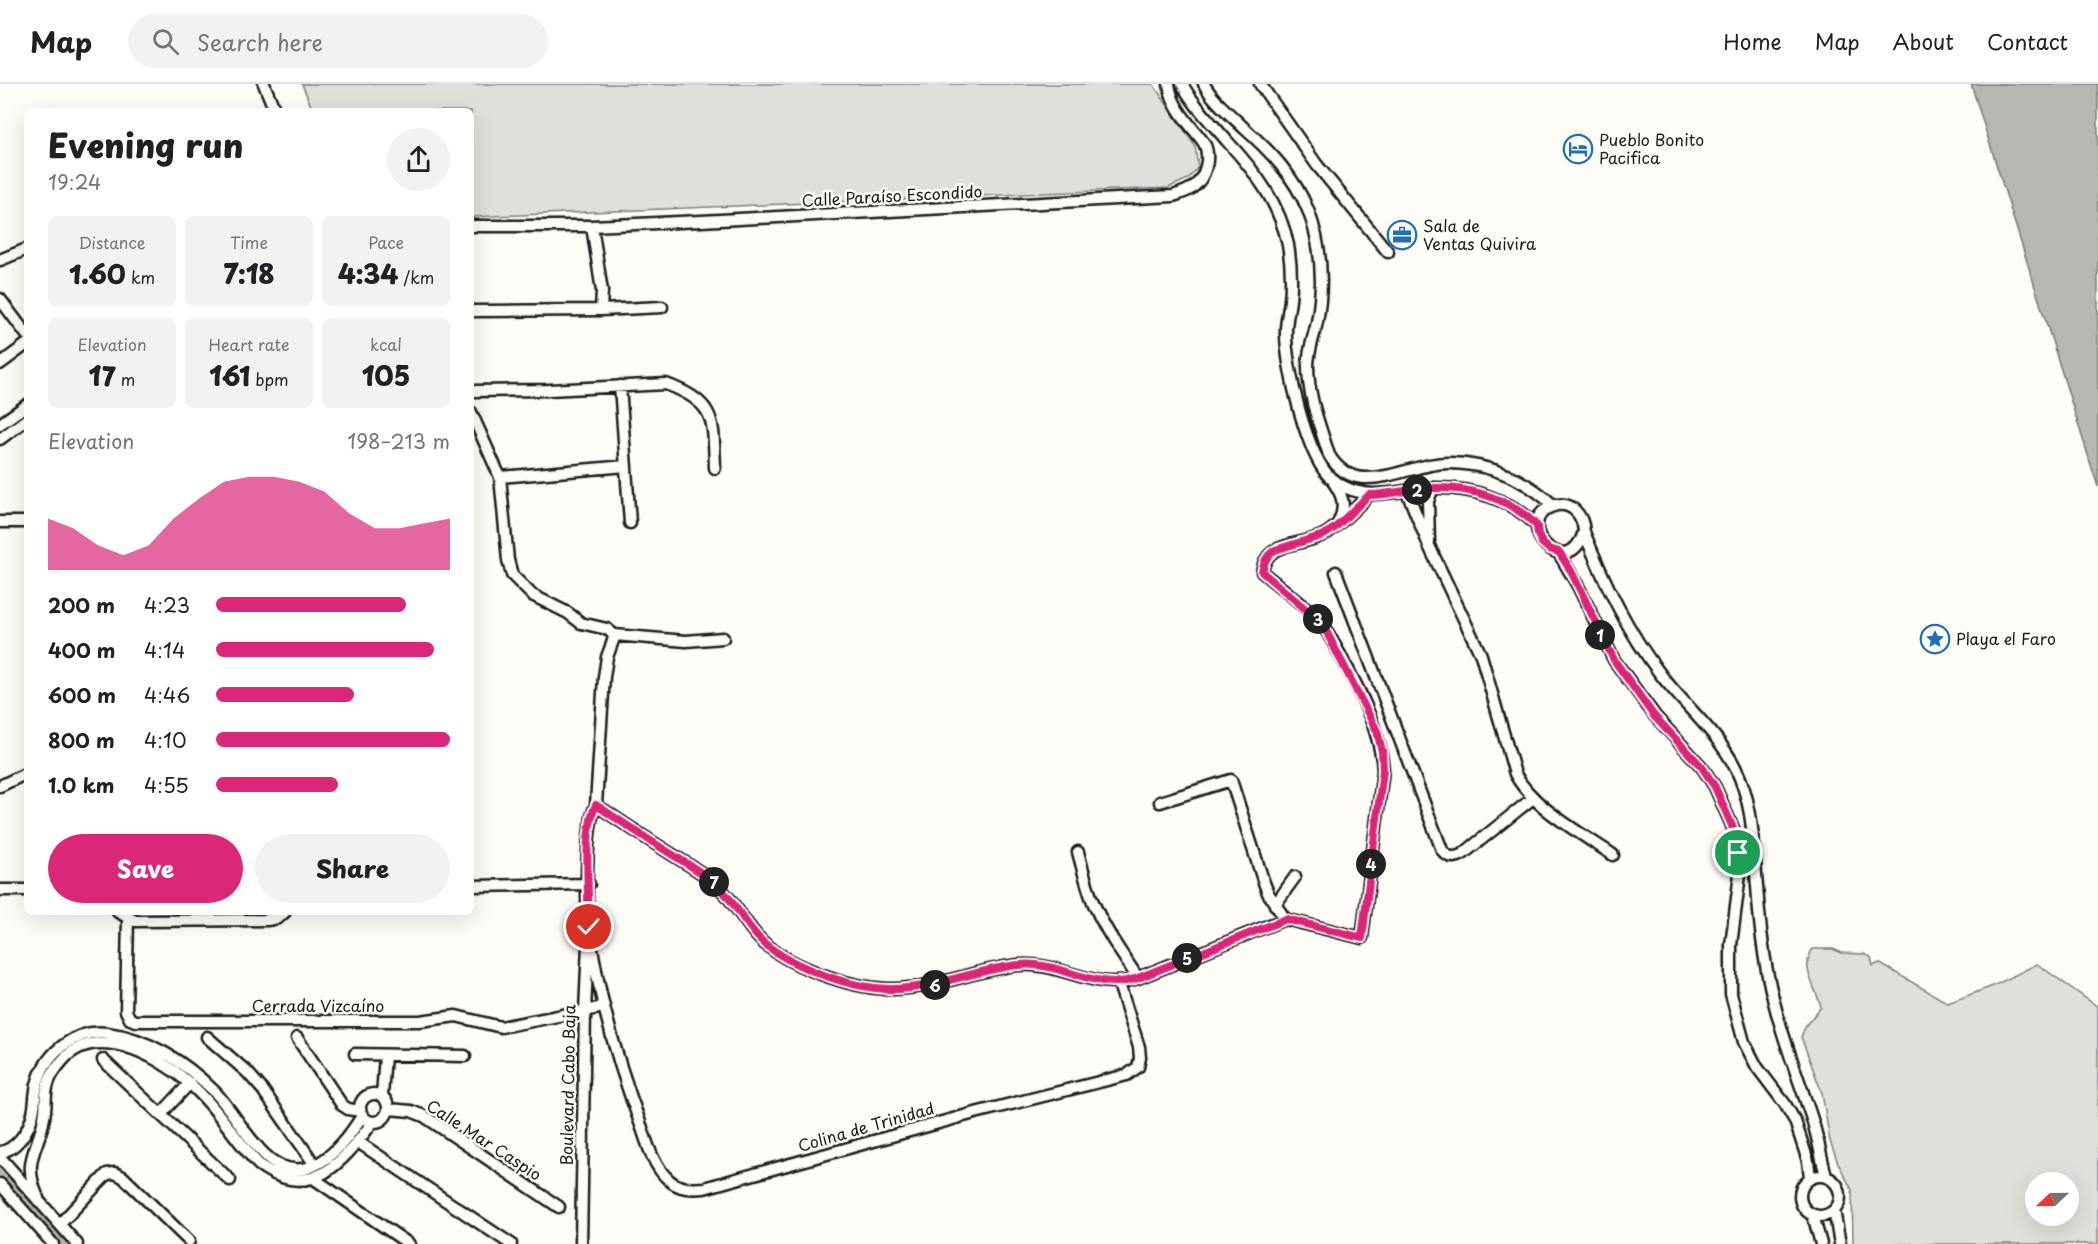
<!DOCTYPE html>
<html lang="en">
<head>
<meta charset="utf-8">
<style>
	:root { --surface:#fff; --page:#f2f2f2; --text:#202124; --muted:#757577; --line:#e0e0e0; --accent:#db2777 }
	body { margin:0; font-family:"Playpen Sans",sans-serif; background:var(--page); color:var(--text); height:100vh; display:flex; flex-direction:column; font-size:22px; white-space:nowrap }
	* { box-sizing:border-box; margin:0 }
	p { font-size:20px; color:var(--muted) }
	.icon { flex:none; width:33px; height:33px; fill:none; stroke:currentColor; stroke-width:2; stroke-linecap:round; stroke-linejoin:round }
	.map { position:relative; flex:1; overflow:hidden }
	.panel { position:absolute; left:24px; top:24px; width:450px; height:807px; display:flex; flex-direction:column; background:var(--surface); border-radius:9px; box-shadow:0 6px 24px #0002 }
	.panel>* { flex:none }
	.needle { width:39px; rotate:248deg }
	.buttons { position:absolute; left:2025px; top:1088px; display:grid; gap:12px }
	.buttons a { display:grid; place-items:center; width:54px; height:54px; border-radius:50%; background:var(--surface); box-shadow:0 6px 24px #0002; font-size:30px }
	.pin { position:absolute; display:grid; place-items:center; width:51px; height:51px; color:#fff; margin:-26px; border:3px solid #fff; border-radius:50%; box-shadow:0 2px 6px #0007 }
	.km { position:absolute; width:30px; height:30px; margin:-15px; border-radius:50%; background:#222; color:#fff; font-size:16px; line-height:30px; text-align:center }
	.round { display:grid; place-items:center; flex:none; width:63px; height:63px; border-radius:32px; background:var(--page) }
	.head { display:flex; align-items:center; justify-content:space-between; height:102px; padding:0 24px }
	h1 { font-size:33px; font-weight:800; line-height:45px }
	.metrics { display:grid; grid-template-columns:repeat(3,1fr); gap:9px; height:102px; padding:6px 24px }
	.metrics div { display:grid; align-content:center; border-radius:9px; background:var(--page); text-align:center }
	.metrics b { font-size:26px; font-weight:800 }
	.metrics small { font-size:16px; font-weight:400 }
	.metrics p { font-size:16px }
	.chart { height:168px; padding:12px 24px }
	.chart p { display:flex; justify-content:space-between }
	.chart svg { width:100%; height:108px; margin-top:6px; fill:var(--accent); opacity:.7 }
	.cta { display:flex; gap:12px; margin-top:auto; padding:12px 24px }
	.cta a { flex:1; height:69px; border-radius:36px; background:var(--accent); color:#fff; font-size:24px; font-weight:800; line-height:69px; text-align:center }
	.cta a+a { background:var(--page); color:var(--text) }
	ul { padding:0 24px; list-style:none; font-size:20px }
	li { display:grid; grid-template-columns:96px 72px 1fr; align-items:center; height:45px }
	li i { height:15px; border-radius:8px; background:var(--accent) }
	header { display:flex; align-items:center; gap:36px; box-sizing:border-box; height:84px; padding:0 30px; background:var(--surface); border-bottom:2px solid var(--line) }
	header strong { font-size:28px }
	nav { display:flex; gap:33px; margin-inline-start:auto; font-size:21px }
	.search { width:420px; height:54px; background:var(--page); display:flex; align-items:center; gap:15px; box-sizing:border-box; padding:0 21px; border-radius:33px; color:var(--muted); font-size:22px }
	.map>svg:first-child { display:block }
	.green { fill:#e0dfdb; stroke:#7e7e7c; stroke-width:1.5; fill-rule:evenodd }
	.water { fill:#b7b6b2; stroke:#797876; stroke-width:1.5 }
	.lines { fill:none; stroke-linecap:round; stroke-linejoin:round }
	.canal { stroke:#b7b6b2; stroke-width:9 }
	.minor-casing { stroke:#1c1c1c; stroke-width:15 }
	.minor { stroke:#fdfcf7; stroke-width:10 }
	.route-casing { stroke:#fff; stroke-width:12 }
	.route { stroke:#db2777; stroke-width:8 }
	.labels { text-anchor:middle; stroke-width:5; stroke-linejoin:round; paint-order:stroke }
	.poi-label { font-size:16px; fill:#1c1c1c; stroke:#fdfcf7; text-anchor:start }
	.street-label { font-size:16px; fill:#1c1c1c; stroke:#fdfcf7 }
</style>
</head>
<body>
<header>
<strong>Map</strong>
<div class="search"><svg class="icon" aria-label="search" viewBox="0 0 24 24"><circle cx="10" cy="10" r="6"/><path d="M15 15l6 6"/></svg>Search here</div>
<nav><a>Home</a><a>Map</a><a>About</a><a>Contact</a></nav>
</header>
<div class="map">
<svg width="2098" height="1160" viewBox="0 0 2098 1160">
	<rect width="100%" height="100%" fill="#fdfcf7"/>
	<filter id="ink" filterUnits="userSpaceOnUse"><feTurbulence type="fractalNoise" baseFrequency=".0167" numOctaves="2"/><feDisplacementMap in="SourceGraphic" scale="12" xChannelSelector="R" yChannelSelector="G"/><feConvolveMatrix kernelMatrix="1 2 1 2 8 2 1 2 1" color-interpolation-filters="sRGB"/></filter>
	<g filter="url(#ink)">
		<path class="green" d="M302,0H1153L1195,62L1198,83L1188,95L1168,104L471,133V27H313Z
			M1813,865H1833L1842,869L1864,870L1871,873L1873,882L1879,879L1948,919L1993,902L2037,880L2098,923V1160H1853L1852,1106L1838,1079L1830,1057L1822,1009L1801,953L1806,941L1821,923C1817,905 1799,883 1813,865ZM2036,1098H2068V1131H2036Z"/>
		<path class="water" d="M1971,0H2098V403Z"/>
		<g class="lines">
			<path class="canal" d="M0,1086L65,1160"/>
			<g class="minor-casing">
				<path id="minor" d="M264,0L275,27
					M1182,0C1194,22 1211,38 1227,57C1255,87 1280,120 1288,161C1291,179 1292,198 1290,216C1289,226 1286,236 1286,247C1285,279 1307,377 1333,396C1367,421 1396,405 1434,404C1471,403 1511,415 1537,442
					M1204,0C1213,17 1230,30 1244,44C1270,67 1294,92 1308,126C1322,162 1324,200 1317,238C1314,253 1308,267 1308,282C1308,313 1320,342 1329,371C1357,419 1409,377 1451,379C1490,380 1526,395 1554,422
					M1260,0L1317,81L1388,168
					M471,142H592L701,137L1173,112C1179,110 1186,108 1192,104C1206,94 1211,73 1204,59C1190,40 1172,24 1169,0
					M592,142L602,207L601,226
					M0,176L27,165
					M0,215L27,251
					M471,227L601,226L662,223
					M0,280L27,260
					M620,302L630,439
					M471,307L549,306L666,300C717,319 713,336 715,384
					M471,328L500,393L508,476L512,491L532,511L568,529L581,539L607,545L613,550L614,554L607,573L604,593L596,721C585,742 586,819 589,844C598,912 618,980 642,1044C648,1062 654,1083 669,1096C679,1105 691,1105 704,1104L971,1030L1127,991L1138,983L1140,974L1139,963L1119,900
					M0,340L27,321
					M0,355L27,335
					M500,393L626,382
					M1334,399C1343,412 1346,423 1339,437
					M1407,408L1430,464L1481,571L1515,690C1533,724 1581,749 1613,771
					M0,438H27
					M1584,448C1567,501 1509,438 1553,422C1571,416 1583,431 1584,448C1605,499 1627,547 1661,591C1685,622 1717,648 1735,683C1754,720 1753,761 1757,802C1759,832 1762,862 1768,892C1778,942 1796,987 1812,1035C1818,1054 1821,1073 1826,1092
					M1429,458L1428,417L1433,404
					M1559,469L1578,502L1614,576L1655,632L1702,683L1715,703L1733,744L1740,790L1731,861V910L1744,958L1757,983L1785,1020L1795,1037L1808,1077L1810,1093
					M1336,488L1442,766C1448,774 1454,775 1463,770L1533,714
					M614,551L686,557L723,554
					M0,702L27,689
					M1160,718L1231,696L1263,796L1268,809L1285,835
					M596,721C622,738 647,755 673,771C685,779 699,786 711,796C731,811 740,833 757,852C783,881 850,904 889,905C934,906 975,885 1019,881C1060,877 1096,909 1138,894L1285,835L1362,854L1383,686C1380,638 1346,580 1322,539L1315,531L1262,488C1267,454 1303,464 1327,449C1342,439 1355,424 1369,411
					M1078,768C1082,783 1086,798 1091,813C1102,842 1121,869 1138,894
					M471,802L589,800
					M0,806H27
					M1275,821L1295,793
					M118,828L135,837L267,836L278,834L285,828
					M128,835L126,927L130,935L136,937H420L456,932L501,943L604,923
					M207,953L247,988L262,1005L315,1081
					M297,954L342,1021L348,1025L360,1027
					M355,970L465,972
					M103,976L230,1096
					M360 1024a14 14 0 1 1 28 0a14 14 0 1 1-28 0Z
					M382,1012L385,971
					M389,1025L411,1027L424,1032L559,1123
					M161,1030L190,999
					M358,1058L511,1160
					M0,1068C16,1066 28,1047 32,1033C36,1021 34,1008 38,997C47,967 77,945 107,949C148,954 186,979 214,1007C233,1027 246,1053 265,1071C305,1109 342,1064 362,1032
					M0,1073L77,1160
					M1800 1112a20 20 0 1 1 40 0a20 20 0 1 1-40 0Z
					M313,1094L409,1160
					M0,1100L53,1160
					M38,1114C20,1072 41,1066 45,1027C46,1018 45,1008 48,1000C50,991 56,984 62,977C95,938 157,971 188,998C216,1022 234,1054 259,1081C312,1119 343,1077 373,1038
					M1834,1126L1840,1160
					M1813,1131L1821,1160
					M60,1140L107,1090L115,1089L123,1093L189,1157
					M581,1160L585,927L588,861"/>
			</g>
			<use href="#minor" class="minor"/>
		</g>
	</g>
	<g class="lines" filter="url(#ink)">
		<g class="route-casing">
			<path id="route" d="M589,843C589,811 582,748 596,721C622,738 647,755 673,771C685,779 699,786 711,796C731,811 740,833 757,852C783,881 850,904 889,905C934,906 975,885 1019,881C1060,876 1096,909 1138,894L1286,835L1362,854L1383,686L1382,667L1377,647L1322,539L1262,488C1264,478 1266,472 1275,466L1324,451L1336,443L1369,411C1391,411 1412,404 1434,404C1472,403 1511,415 1537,442L1538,451L1542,459L1549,465L1559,468L1571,487L1614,576L1654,632L1702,683L1715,703L1733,744L1738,769"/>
		</g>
		<use href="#route" class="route"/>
	</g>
	<defs>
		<g id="hotel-ring" transform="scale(1.5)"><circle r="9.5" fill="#fdfcf7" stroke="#1f6fb2" stroke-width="1.5"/><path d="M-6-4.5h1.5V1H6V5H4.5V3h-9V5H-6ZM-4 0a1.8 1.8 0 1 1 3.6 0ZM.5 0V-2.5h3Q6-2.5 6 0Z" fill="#1f6fb2"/></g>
		<g id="office-ring" transform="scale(1.5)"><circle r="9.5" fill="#fdfcf7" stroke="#1f6fb2" stroke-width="1.5"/><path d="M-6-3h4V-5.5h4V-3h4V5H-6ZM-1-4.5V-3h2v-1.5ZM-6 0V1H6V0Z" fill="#1f6fb2"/></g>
		<g id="sight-ring" transform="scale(1.5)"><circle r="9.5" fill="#fdfcf7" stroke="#1f6fb2" stroke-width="1.5"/><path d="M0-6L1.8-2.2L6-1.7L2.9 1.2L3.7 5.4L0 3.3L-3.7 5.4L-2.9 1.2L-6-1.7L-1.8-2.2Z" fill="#1f6fb2"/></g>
	</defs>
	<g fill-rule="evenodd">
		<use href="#hotel-ring" x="1578" y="65"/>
		<use href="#office-ring" x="1402" y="151"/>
		<use href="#sight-ring" x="1935" y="555"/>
	</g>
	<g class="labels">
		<g class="poi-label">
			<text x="1599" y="62">Pueblo Bonito<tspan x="1599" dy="18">Pacifica</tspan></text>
			<text x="1423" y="148">Sala de<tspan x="1423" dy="18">Ventas Quivira</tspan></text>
			<text x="1956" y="561">Playa el Faro</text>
		</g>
		<g class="street-label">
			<text transform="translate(892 112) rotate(-3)" y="6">Calle Paraíso Escondido</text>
			<text x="318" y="928">Cerrada Vizcaíno</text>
			<text transform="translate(568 1001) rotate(-89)" y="6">Boulevard Cabo Baja</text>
			<text transform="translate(866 1043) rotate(-16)" y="6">Colina de Trinidad</text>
			<text transform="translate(484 1056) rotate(33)" y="6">Calle Mar Caspio</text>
		</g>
	</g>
</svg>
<div class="buttons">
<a><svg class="needle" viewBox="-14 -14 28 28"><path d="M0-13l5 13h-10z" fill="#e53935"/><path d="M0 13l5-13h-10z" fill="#757577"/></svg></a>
</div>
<div class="pin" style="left:1738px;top:769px;background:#1e9e55"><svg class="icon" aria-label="arrive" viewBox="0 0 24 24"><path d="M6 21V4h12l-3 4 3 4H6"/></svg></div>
<div class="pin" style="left:589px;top:843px;background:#d93025"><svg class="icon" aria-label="check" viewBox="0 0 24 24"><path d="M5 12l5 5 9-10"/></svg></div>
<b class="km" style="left:1600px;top:551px">1</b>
<b class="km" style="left:1417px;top:406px">2</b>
<b class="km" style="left:1318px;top:535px">3</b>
<b class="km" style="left:1371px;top:780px">4</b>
<b class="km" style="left:1187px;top:874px">5</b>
<b class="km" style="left:935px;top:901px">6</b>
<b class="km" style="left:714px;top:798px">7</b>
<section class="panel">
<div class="head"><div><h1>Evening run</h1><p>19:24</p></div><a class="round"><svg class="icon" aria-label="share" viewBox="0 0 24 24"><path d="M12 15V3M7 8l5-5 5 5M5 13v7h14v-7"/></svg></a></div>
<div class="metrics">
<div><p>Distance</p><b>1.60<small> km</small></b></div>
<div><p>Time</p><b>7:18</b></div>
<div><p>Pace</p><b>4:34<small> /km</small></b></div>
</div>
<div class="metrics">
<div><p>Elevation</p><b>17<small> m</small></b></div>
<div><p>Heart rate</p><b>161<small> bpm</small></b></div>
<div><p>kcal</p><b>105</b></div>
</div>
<div class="chart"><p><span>Elevation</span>198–213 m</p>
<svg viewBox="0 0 160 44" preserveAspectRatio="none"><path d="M0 44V23L10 27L20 34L30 38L40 34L50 23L60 15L70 8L80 6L90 6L100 8L110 12L120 21L130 27L140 27L150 25L160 23V44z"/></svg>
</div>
<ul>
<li><b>200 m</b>4:23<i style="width:81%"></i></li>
<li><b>400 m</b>4:14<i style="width:93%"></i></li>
<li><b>600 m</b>4:46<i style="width:59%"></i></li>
<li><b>800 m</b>4:10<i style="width:100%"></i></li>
<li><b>1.0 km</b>4:55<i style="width:52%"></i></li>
</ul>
<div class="cta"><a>Save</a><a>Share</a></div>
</section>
</div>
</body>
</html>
